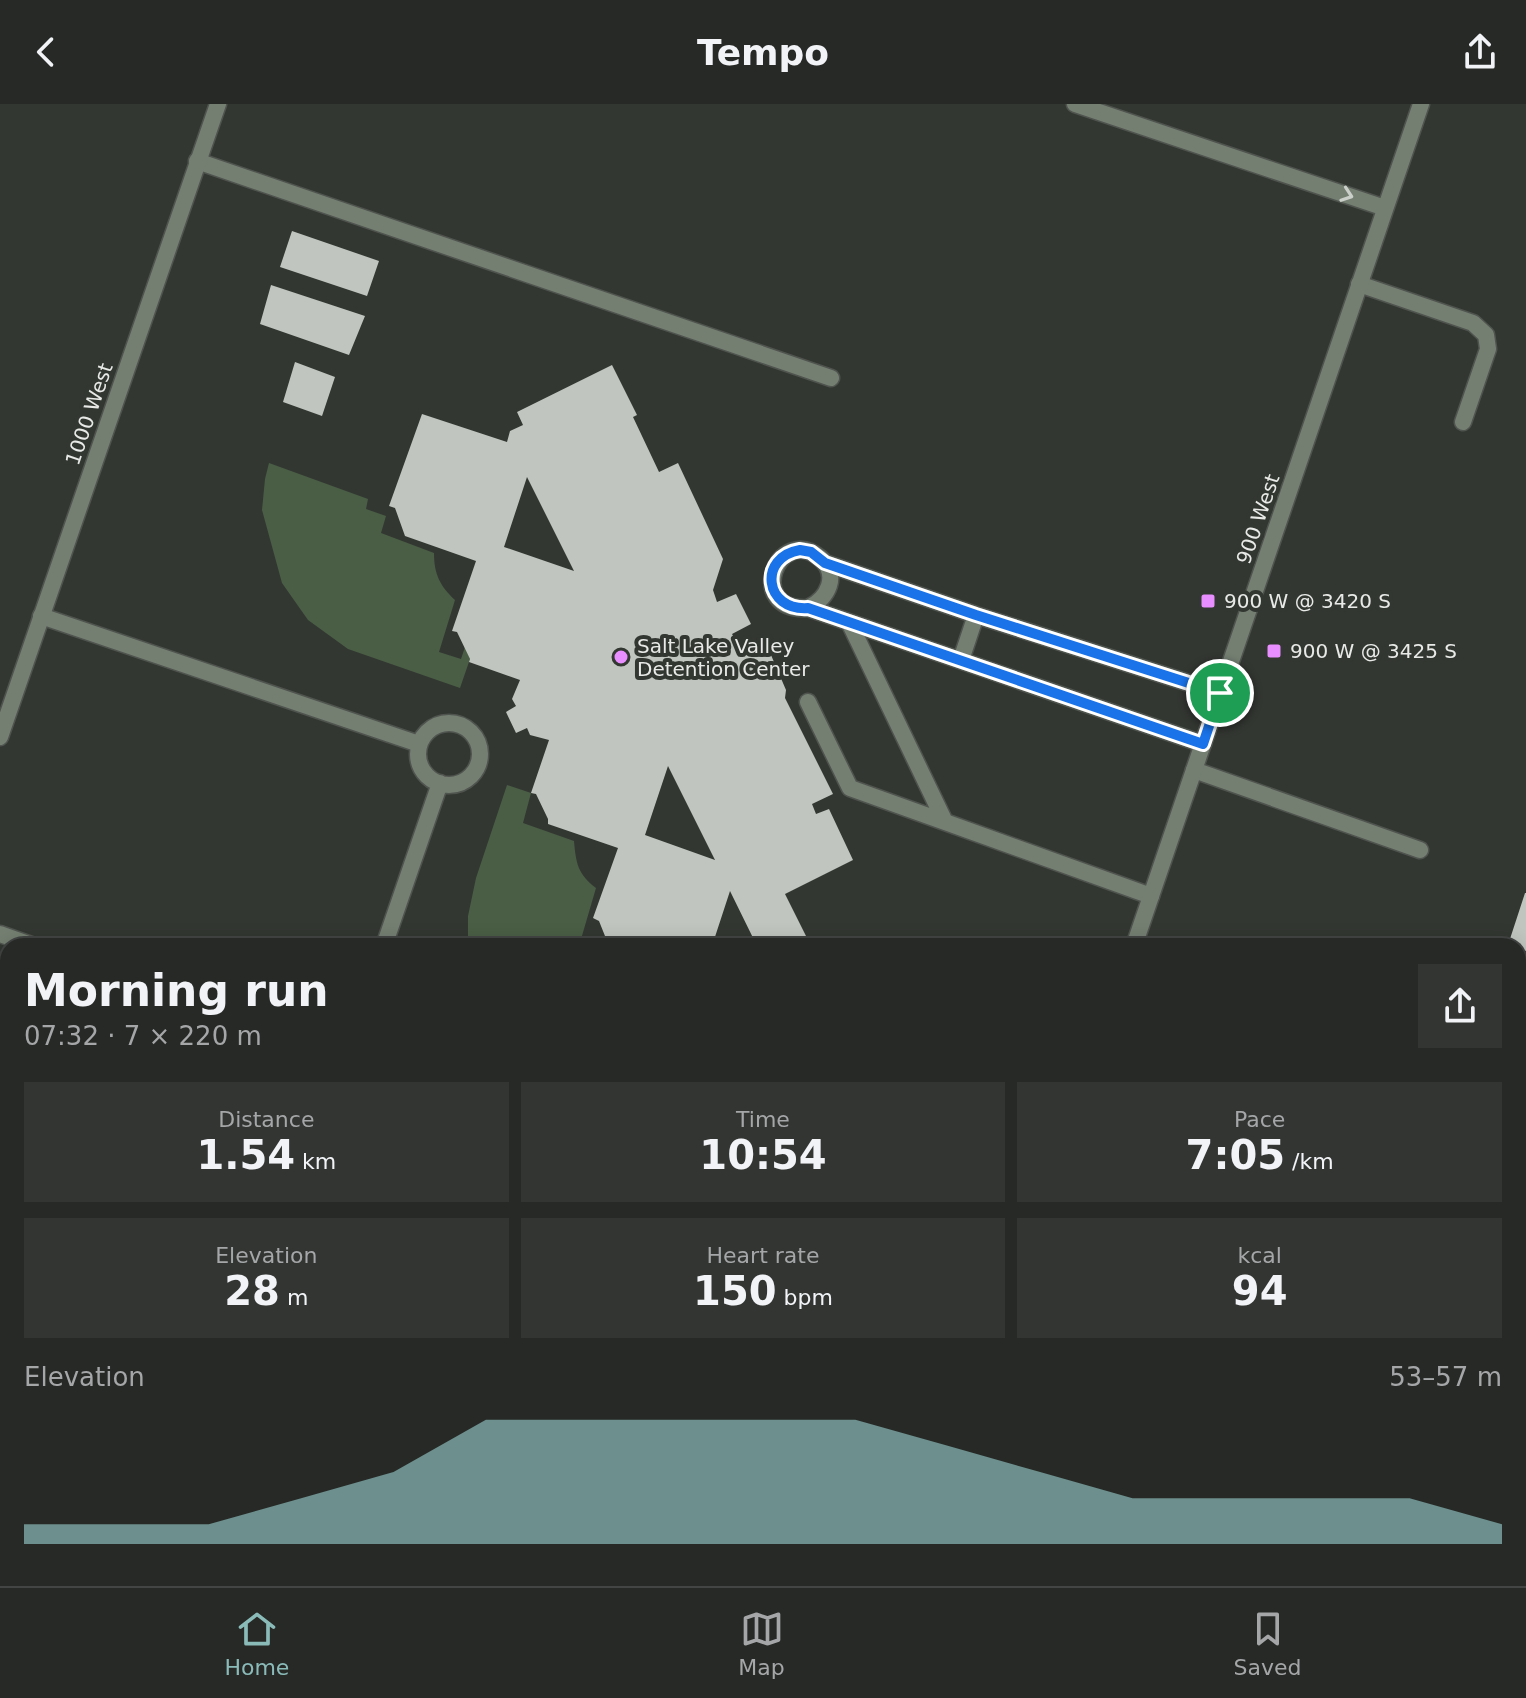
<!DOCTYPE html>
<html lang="en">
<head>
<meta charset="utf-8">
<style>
	:root { --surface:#262926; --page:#323532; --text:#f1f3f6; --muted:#a4a6a7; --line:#424543; --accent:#8bbbb9 }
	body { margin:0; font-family:"DejaVu Sans",sans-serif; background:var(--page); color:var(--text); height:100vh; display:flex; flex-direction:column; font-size:30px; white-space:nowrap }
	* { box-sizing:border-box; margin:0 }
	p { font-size:26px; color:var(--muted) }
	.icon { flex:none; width:44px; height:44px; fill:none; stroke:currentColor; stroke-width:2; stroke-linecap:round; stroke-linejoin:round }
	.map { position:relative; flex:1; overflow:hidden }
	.sheet { position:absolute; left:0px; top:834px; width:1526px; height:648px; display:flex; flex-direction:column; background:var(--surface); border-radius:24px 24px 0 0; box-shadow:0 4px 20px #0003,0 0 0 2px var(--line) }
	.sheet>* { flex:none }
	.pin { position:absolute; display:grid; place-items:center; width:68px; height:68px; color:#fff; margin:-34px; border:4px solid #fff; border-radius:50%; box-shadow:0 2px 8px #0007 }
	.round { display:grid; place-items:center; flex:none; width:84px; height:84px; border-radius:0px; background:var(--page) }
	.overview { display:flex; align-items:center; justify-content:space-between; height:136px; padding:0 24px }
	h1 { font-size:44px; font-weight:600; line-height:60px }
	.stats { display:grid; grid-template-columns:repeat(3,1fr); gap:12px; height:136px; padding:8px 24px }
	.stats div { display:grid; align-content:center; border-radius:0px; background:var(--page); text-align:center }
	.stats b { font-size:40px; font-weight:600 }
	.stats small { font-size:22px; font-weight:400 }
	.stats p { font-size:22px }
	.chart { height:224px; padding:16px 24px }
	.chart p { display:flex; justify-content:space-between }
	.chart svg { width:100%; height:144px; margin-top:8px; fill:var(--accent); opacity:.7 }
	header { display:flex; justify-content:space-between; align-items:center; height:104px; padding:0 24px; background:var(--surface); font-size:36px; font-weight:600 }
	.dock { display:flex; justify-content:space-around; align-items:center; height:112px; border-top:2px solid var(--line); background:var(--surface); font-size:22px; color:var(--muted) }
	.dock a { display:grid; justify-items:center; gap:4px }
	.dock .selected { color:var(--accent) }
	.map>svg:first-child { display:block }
	.green { fill:#4a5e45 }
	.building { fill:#c0c5bf; fill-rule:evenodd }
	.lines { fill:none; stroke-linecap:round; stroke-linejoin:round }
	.lane-casing { stroke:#50544f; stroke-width:19 }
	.street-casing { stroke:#50544f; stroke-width:19 }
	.lane { stroke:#747f72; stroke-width:16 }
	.street { stroke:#747f72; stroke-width:16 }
	.oneway { stroke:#cbcfca }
	.route-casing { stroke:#fff; stroke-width:16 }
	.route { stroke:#1a73e8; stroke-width:10 }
	.poi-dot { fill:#e98efe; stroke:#333732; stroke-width:3 }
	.labels { text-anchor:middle; stroke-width:8; stroke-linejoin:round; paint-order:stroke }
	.street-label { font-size:20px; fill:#e8eae7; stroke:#333732 }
	.poi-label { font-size:20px; fill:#e8eae7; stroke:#333732; text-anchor:start }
</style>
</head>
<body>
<header><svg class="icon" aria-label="back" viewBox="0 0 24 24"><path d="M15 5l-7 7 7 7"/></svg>Tempo<svg class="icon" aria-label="share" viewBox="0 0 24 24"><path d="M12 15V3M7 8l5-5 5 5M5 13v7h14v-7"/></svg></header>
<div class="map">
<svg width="1526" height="1482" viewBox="0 0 1526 1482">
	<rect width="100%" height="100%" fill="#333732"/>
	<path class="green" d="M269,359L368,395L366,405L386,412L381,429L434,449C434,470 440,482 455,496L439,548L461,555L465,543L470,555L460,584L348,545L308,516L282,479L262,406L265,375Z
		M507,681L531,689L523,719L574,737C576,760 578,770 596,784L579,842H468V812L476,774Z"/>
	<path class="building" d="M292,127L379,157L367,192L280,163Z
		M271,181L365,212L349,251L260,220Z
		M295,258L335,273L322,312L283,298Z
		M612,261L637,311L633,313L659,368L678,359L723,455L713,486L717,498L736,490L751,520L732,530L739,542L771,551L786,586L785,594L833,690L812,700L816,710L829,705L853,756L785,790L811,842H757L730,787L712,842H609L599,817L593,814L618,744L548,720V715L536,690L531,689L549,636L530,631L527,624L516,629L506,608L516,602L512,595L520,576L469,558L470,555L457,528L452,527L476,457L405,432L395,404L389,402L422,310L507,338L510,327L523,321L517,308ZM527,373L574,467L504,443ZM668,662L715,756L645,731Z
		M1525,789H1526V847L1518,845V842L1508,841Z"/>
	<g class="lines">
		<g class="lane-casing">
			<path id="lane" d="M1075,0L1385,104
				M197,57L831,274
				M1359,180L1473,219L1486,231L1488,245L1463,318
				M825,459L976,511L1220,589
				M808,504C828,495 840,470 820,454C778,419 744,508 808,504L1203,640
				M41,512L419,640
				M849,518L945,718L1151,792
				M961,556L976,511
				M808,598L850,684L945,718
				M418 650a31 31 0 1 1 62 0a31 31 0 1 1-62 0Z
				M1194,666L1420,746
				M384,842L440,679
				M1518,1313L1526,1315
				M1518,1440L1526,1443
				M927,1475L950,1482
				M1050,1482L1053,1474
				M1364,1482L1366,1474
				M1481,1482L1484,1474"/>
		</g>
		<g class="street-casing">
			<path id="street" d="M0,633L218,0
				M0,830L34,842
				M1134,842L1421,0
				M925,1482L927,1474"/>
		</g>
		<use href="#lane" class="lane"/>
		<use href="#street" class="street"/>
	</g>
	<defs><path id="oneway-chevron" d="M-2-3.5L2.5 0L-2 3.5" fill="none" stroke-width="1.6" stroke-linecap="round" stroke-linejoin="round" transform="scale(2)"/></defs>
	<use class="oneway" href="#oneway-chevron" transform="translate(1347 91) rotate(19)"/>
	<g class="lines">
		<g class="route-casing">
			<path id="route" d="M800,446L811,448L825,459L976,511L1220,589L1203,640L808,504C764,507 758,453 800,446Z"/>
		</g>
		<use href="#route" class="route"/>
	</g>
	<g class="poi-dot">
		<rect x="1200" y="489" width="16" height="16" rx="4"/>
		<rect x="1266" y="539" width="16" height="16" rx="4"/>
		<circle cx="621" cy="553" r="8"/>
	</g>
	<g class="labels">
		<g class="street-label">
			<text transform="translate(89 310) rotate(-71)" y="7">1000 West</text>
			<text transform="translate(1258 415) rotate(-71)" y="7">900 West</text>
		</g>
		<g class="poi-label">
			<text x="1224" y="504">900 W @ 3420 S</text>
			<text x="637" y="549">Salt Lake Valley<tspan x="637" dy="23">Detention Center</tspan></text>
			<text x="1290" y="554">900 W @ 3425 S</text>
		</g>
	</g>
</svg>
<div class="pin" style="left:1220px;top:589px;background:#1e9e55"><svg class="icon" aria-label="arrive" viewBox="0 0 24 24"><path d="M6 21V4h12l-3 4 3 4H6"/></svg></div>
<section class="sheet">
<div class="overview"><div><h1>Morning run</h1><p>07:32 · 7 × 220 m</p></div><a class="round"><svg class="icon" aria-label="share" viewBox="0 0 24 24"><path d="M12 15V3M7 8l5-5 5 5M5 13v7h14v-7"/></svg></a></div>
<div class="stats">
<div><p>Distance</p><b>1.54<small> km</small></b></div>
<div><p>Time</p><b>10:54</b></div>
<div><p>Pace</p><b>7:05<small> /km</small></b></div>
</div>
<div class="stats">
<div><p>Elevation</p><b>28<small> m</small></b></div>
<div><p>Heart rate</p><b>150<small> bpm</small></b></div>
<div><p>kcal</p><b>94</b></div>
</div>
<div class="chart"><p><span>Elevation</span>53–57 m</p>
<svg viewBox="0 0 160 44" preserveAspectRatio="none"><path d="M0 44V38L10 38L20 38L30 30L40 22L50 6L60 6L70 6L80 6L90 6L100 14L110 22L120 30L130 30L140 30L150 30L160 38V44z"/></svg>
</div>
</section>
</div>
<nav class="dock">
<a class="selected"><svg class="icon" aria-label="home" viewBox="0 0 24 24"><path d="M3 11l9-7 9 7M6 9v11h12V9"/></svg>Home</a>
<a><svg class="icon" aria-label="map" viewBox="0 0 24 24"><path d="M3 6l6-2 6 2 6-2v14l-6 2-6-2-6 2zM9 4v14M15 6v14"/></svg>Map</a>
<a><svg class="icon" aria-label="saved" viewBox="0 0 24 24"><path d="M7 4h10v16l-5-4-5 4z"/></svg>Saved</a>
</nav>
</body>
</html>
